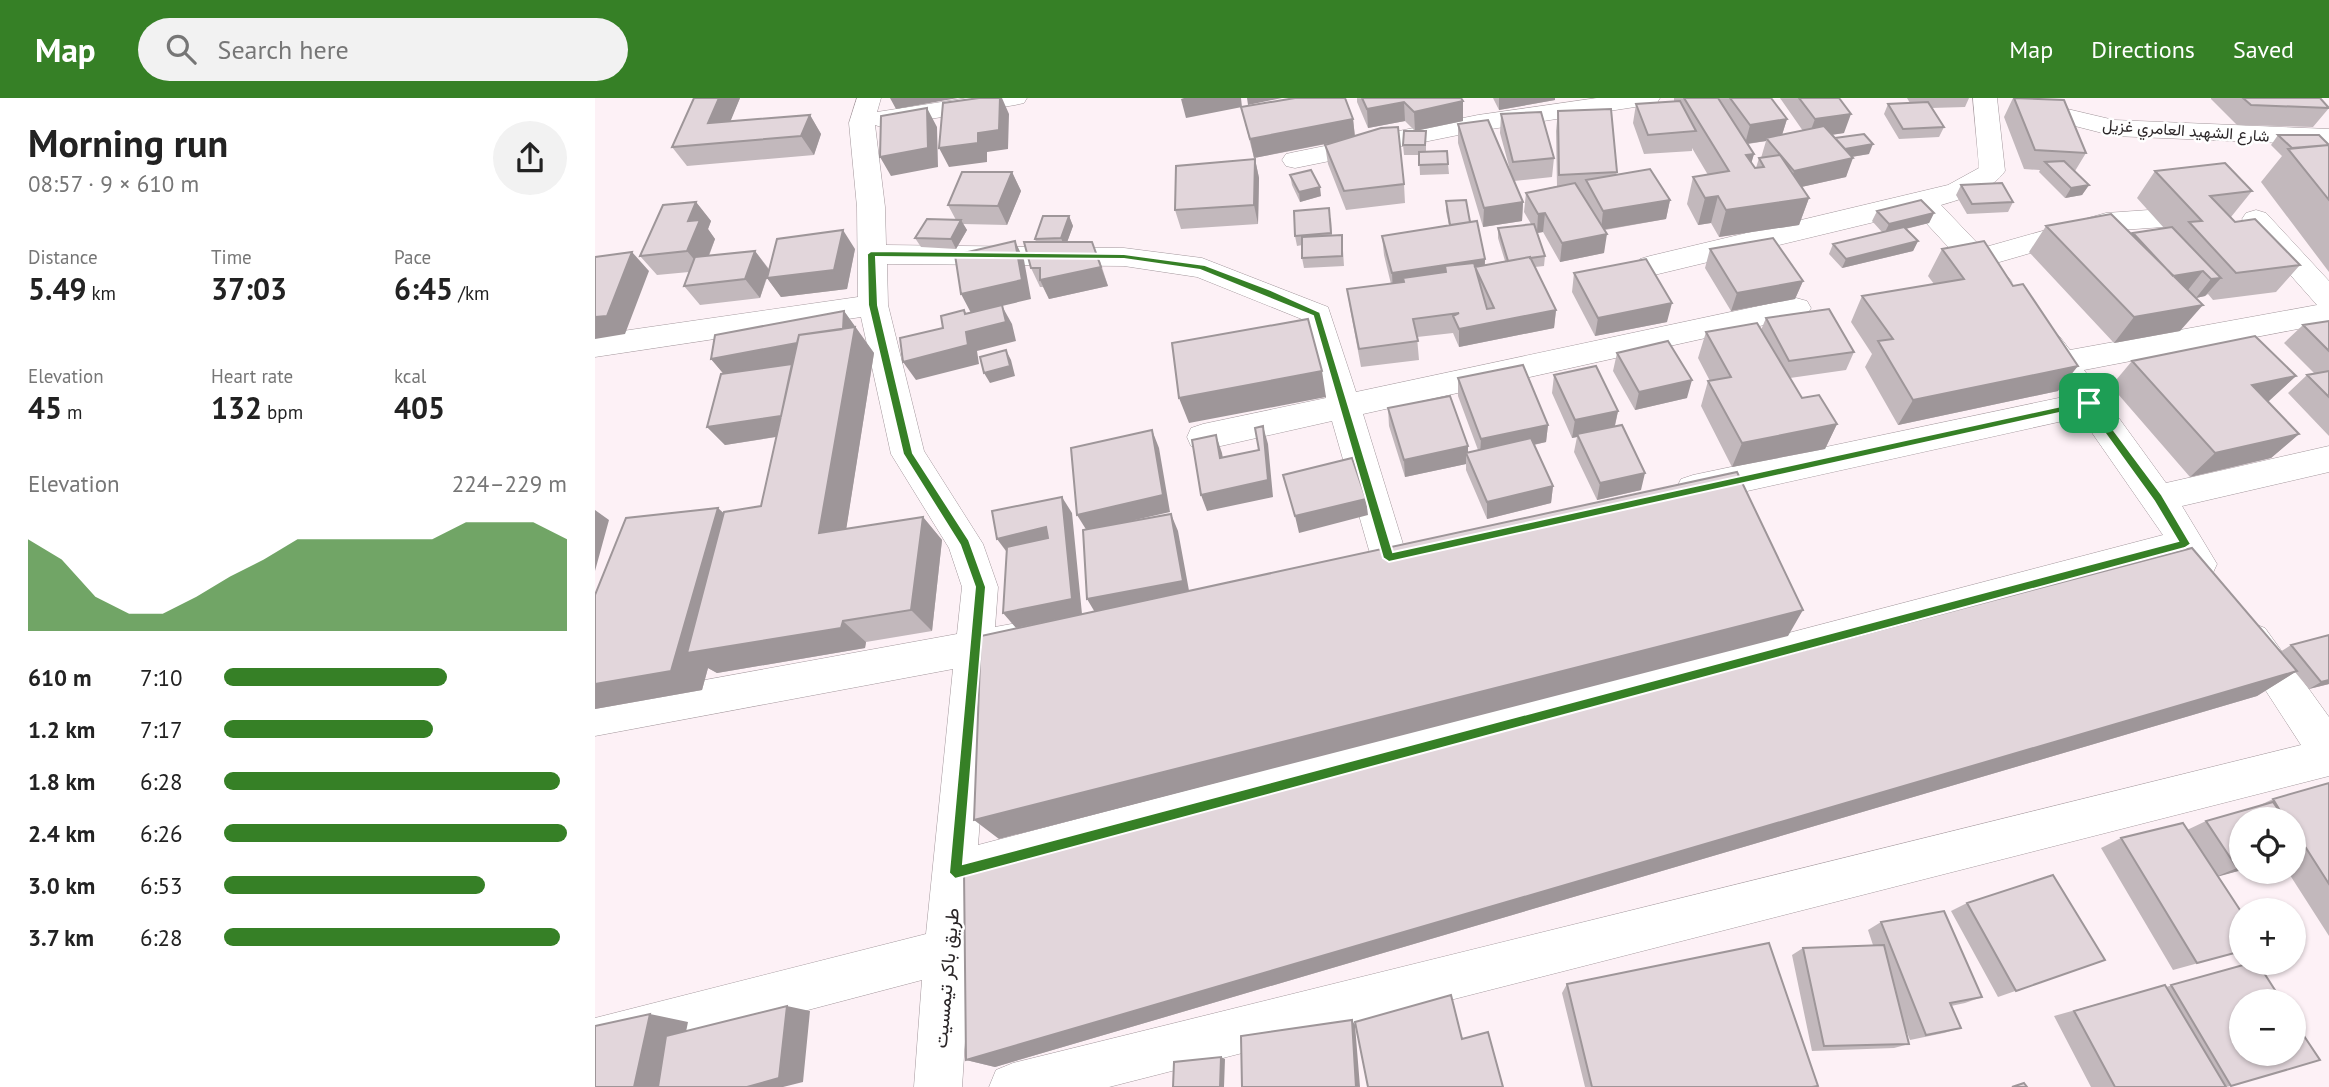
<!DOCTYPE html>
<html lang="en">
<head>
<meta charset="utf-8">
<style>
	:root { --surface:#fff; --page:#f2f2f2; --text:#222; --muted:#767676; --accent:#368026 }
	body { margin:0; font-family:"PT Sans",Vazirmatn,sans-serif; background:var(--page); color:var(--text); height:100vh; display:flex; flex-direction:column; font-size:26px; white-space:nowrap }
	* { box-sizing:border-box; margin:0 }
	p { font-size:23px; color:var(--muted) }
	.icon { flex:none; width:38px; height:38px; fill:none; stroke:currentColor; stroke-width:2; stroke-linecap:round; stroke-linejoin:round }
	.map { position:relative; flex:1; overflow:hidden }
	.details { display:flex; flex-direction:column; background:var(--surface); width:595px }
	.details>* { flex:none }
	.controls { position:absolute; left:1634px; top:709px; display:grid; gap:14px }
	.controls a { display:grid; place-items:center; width:77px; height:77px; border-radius:50%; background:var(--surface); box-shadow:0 2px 5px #0004; font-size:35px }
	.pin { position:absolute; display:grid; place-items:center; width:60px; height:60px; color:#fff; margin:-30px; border-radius:14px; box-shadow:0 4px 10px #0006 }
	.round { display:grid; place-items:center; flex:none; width:74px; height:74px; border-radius:37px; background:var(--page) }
	.head { display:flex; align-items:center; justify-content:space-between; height:119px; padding:0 28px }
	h1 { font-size:38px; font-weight:600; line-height:52px }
	.figures { display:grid; grid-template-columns:repeat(3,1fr); gap:10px; height:119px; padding:7px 28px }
	.figures div { display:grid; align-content:center }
	.figures b { font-size:30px; font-weight:600 }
	.figures small { font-size:19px; font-weight:400 }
	.figures p { font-size:19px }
	.chart { height:196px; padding:14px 28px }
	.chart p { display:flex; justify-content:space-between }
	.chart svg { width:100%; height:126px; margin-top:7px; fill:var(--accent); opacity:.7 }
	ul { padding:0 28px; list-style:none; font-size:23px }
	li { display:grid; grid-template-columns:112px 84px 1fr; align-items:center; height:52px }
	li i { height:18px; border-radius:9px; background:var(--accent) }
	header { display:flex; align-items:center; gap:42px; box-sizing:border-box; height:98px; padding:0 35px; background:var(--accent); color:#fff }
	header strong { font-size:33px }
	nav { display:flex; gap:38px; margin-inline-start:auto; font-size:24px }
	.search { width:490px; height:63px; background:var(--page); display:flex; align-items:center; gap:18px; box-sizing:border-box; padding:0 24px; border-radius:38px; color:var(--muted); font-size:26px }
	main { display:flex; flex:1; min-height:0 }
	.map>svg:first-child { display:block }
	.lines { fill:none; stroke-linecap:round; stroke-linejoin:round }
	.minor-casing { stroke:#a3979c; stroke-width:1 }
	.minor { fill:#fff; fill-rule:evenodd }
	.wall { fill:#c2b8bc; fill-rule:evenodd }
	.shaded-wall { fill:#9e9699 }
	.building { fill:#e2d6db; stroke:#9e9699; stroke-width:2 }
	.route { fill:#368026; stroke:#fff; stroke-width:2; fill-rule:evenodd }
	.labels { text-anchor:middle; stroke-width:5; stroke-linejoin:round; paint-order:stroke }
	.far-street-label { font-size:16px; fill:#2b2628; stroke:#fff }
	.street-label { font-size:19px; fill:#2b2628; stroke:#fff }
</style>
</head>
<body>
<header>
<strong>Map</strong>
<div class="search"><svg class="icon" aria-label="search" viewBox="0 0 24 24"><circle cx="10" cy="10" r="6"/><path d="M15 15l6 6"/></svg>Search here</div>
<nav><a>Map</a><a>Directions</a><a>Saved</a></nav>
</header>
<main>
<section class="details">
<div class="head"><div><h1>Morning run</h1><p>08:57 · 9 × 610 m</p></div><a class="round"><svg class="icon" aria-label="share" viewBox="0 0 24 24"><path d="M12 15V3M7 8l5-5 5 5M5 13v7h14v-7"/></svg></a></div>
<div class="figures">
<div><p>Distance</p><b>5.49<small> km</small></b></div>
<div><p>Time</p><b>37:03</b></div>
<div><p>Pace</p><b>6:45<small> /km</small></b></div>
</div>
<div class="figures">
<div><p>Elevation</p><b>45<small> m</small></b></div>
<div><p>Heart rate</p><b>132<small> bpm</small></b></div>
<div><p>kcal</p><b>405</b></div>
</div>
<div class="chart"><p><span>Elevation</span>224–229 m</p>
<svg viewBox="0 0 160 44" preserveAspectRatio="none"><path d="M0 44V12L10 19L20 32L30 38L40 38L50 32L60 25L70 19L80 12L90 12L100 12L110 12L120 12L130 6L140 6L150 6L160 12V44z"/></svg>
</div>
<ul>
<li><b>610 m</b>7:10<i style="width:65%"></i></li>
<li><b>1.2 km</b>7:17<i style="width:61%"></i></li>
<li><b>1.8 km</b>6:28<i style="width:98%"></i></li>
<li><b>2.4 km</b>6:26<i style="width:100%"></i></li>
<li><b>3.0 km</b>6:53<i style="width:76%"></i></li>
<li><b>3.7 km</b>6:28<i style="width:98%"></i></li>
</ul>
</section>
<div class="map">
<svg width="1734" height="989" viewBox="0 0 1734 989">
	<rect width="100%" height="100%" fill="#fdf1f6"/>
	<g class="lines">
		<g class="minor-casing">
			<path id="minor" d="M262,0H286L282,14L372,0H432L429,5L420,7L286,29L280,27L290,109L291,147L529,150L607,160L733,209L761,294L1201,200L1212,203L1216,210L1212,217L1201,220L768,316L812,459L807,470L794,474L781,470L776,459L737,323L608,352L596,348L592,339L596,330L608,326L731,300L709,222L602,179L529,168L292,166L293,207L329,353L388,446L403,489L400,529L433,523L446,528L452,540L446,552L397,563L383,747L1568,437L1486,319L1098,405L1086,401L1081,391L1086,381L1098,377L1473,298L1431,237L1435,229C1456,223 1463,237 1475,252L1722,207L1651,127L1647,121L1651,115L1661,112L1671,115L1734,183V225L1489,272L1571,385L1734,348V374L1587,408L1622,466L1617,477C1599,483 1592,478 1583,463L380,792L367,989H319L327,882L0,968V920L331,836L358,571L0,638V602L362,536L367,489L354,450L296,356L266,219L0,259V237L263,199L262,109L254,25Z
				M1002,0H1065L1062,5L1053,7L883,33L700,70L691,68L687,62L691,56L700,54L883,17Z
				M1378,0H1402L1410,73C1397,92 1367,101 1346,107L1387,150L1511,115L1611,108L1621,111L1625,117L1621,123L1611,126L1512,133L1401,165L1417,184L1412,191L1402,194L1392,191L1321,114L1055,178L1045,175L1041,168L1045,161L1055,158L1353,87L1384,70Z
				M1430,1L1519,22L1734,31V47L1519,38L1421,13L1418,8L1421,3Z
				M1657,525L1670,530L1734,619V678L514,989H394L401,972L418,965L1706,647L1638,542L1644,530Z"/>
		</g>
		<use href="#minor" class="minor"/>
	</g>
	<path class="wall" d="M99,0H145L135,23L215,17L226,36L219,57L92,68L77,49Z
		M762,0H866L868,3V23L820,33L810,23L773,30L762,4Z
		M898,0H960V2L904,12Z
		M1079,0H1176L1192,21L1187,37L1208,33L1185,0H1244L1249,35L1237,37L1240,40L1274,56L1257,59L1251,79L1206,89L1214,100L1204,127L1124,139L1116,125L1103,127L1092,106L1098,79L1113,77L1097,50V53L1049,56L1038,25L1041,6L1079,4ZM1171,43L1166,60H1164L1161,70H1160L1156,65L1159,56L1153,46Z
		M1312,0H1374L1370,9L1336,10L1349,29L1344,39L1304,41L1289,16L1293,6L1315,5Z
		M1418,0L1491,55L1480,73L1494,87L1487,97L1470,100L1444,74L1445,72L1429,71L1409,19Z
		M1616,0H1725L1734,10L1718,29L1642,27L1616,1Z
		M646,9L758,21L760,38L809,86L810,105L751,112L733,66L730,47L741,44L659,60Z
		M963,13L1022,74L1021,77L1075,102L1071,121L1010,132L1009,155L965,164L948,134L942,135L950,158L949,168L940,169L961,212L959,230L864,249L858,235L822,239L824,262L766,269L755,210L752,191L796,186L789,157L787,138L854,127L851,113V103L875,124L890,161V167L910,163L903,140V130L936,126L929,114L931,95L962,88L961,33Z
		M906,16L959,60L957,79L919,83L928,104L927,123L888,129L863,45V26L915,72L905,35Z
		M831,33V54L853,66L854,76L825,77L824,57H809L808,47Z
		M1683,37L1734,47V174L1666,84L1687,58L1676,47Z
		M660,61L664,80L663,126L586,131L580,112Z
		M1560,73L1657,93L1636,119L1640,124L1705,167L1681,194L1618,202L1613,196L1610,198L1601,200L1585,233L1519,245L1434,154L1451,128L1537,137L1538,135L1569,130L1542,100Z
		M417,74L426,93L412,127L368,126L372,132L361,151L326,149L320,140L361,122L353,107Z
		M695,77L726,98L705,104L697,87Z
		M1366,87L1418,104L1413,114L1372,116L1361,97Z
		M101,104L116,123L113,131L120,141L114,158L160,153L174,171L260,151L252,191L186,199L172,180L165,200L105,207L89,188L94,174L62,177L45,158Z
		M1282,113L1339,115L1334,125L1311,131L1323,143L1318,153L1247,170L1234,156L1238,146L1287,134L1277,123Z
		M474,118L478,128L472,144L505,163L513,188L454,201L448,189H445L436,170L441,144L440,141Z
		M736,120L737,137H747L749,168L709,170L707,160V147L702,148L700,138Z
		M1115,151L1208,183L1200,201L1136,213L1110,170Z
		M1347,151L1463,293L1303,327L1270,269L1277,256L1256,224L1267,198L1339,186L1333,178Z
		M979,175L1072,224L1000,238L977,194Z
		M249,213L279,255L251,431L328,419L347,442L337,533L271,544L270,550L122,575L113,570L107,592L0,611V497L129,415L166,408L181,339L130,347L112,329L129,276L116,261Z
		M1171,220L1259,254L1251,272L1195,280L1207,300L1242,326L1230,351L1137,369L1106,308L1113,283H1115L1103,260L1111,234L1166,232Z
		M1734,223V338L1693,295L1712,277L1719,275L1689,245L1708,227Z
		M1022,255L1092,300L1040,312L1018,273Z
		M1537,263L1701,278L1673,303L1704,336L1676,360L1595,379L1516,288Z
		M959,277L1023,313L1020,328L1046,392L1002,402L979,354L982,339L977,340L957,295Z
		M863,280L953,327L951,344L939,347L958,388L956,405L892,421L871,372V366L810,379L794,328L793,310L873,348V354L883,352L863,298Z
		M1734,537V586L1714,591L1700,574L1662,598L400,969L371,962L1685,554L1696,547Z
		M1734,685V838L1693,774H1699V721L1647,772L1623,778L1647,853L1578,872L1506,750L1526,740L1592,732L1611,723L1661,709L1678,701Z
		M1372,805L1510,862L1403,899L1356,813Z
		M1286,824L1387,899L1370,905L1356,908L1366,930L1349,935L1315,942L1309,927L1314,946L1299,950L1217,953L1197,857L1208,850L1278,847L1273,832Z
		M1659,864L1636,988L1631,989H1496L1459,918L1570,887L1571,889Z
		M972,886L1218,989H990L967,895Z"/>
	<path class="shaded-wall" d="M124,0H145L127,44L113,25Z
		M295,0H363L301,11Z
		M405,0H407L414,16L413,51L392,54V64L354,69L344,50L383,35Z
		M589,0H646L647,9L591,20L586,1Z
		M652,0H687L653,7Z
		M904,0H960V2L904,12Z
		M868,3V23L820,33L819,14Z
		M809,4L810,23L773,30L772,11Z
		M332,10L342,29L343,69L296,78L285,59Z
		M1256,16L1249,35L1213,40L1220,21Z
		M215,17L226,36L219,57L206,38Z
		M758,21L760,40L659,60L655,41Z
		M1192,21L1186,40H1171V43L1150,46L1155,27Z
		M1278,46L1274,56L1243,61L1246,51Z
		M1159,56L1151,83V57Z
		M1258,60L1251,79L1193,92L1199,73Z
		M660,61L664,80L663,126L659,107Z
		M417,74L426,93L412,127L403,108Z
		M1494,87L1487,97L1470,100L1476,90Z
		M725,89L726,98L705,104L704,94Z
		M1123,98L1116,125L1103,127L1110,100Z
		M1214,100L1204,127L1124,139L1131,112Z
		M1075,102L1071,121L1006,132L1008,113Z
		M101,104L116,123L113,131L120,141L108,172L92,153L93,123Z
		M928,104L927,123L888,129L889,110Z
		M950,115L948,134L942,135L943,116Z
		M1339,115L1334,125L1289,136L1294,126Z
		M474,118L478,128L470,150L466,140Z
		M366,122L372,132L361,151L356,141Z
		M248,132L260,151L252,191L186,199L172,180Z
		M1012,136L1009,155L965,164L967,145Z
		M420,143L429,162L436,201L407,208L417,226L421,243L382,253L384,266L321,282L308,264L371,234L369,212L380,231L376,215L366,196Z
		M1323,143L1318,153L1247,170L1251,161Z
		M497,144L513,188L454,201L445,182Z
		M160,153L174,172L165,200L150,181Z
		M37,154L54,173L30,236L0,241V219Z
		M890,161L889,180L880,169L851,174L850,168V186L808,180V192L798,194L797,175Z
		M1608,173L1593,192L1578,178Z
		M1626,180L1610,198L1601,200L1616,181Z
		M1208,183L1200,201L1136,213L1142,195Z
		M1077,205L1072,224L1000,238L1003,220Z
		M1608,207L1585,233L1519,245L1539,219Z
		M961,212L959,230L864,249V231Z
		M249,213L279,255L247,458L224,435L205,335L130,347L112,329L132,280L116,261Z
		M411,252L416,262L420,278L395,285L389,275Z
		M1483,268L1463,293L1303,327L1318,302Z
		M727,273L731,299L594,325L584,300Z
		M1701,278L1674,303L1632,313L1657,287Z
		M1097,282L1092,300L1040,312L1044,294Z
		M1023,313L1019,331L982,336V339L977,340L980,322Z
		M1242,326L1230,351L1137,369L1147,345Z
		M953,327L951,344L885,358L886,341Z
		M668,328L673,346L678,399L612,413L606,397L673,382Z
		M557,332L564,350L575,414L492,433L482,417Z
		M1704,336L1676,360L1595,379L1620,355Z
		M621,337L627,355L631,377L625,360Z
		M873,348V359L871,355V366L810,379L809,362Z
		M1050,375L1046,392L1002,402L1005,385Z
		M958,388L956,405L892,421V404Z
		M467,399L477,415L487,516L421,530L408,515L477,501Z
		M771,401L773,417L704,435L700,418Z
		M123,410L271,544L270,550L122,575L113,570L107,592L0,611V586Z
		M0,412L14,422L0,473Z
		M576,416L583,433L595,498L501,516L492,501Z
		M328,419L347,442L337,533L316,512Z
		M451,429L461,446L414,457L402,441Z
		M1208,512L1193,538L404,741L379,722Z
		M1702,573L1662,598L400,969L371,962Z
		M1734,582V586L1714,591L1726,584Z
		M1647,769V772L1618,780L1642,770Z
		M192,908L215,913L208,984L188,989H152Z
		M55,916L93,924L80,989H39Z
		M757,922L760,927L765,989H761Z
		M626,959L630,961L629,989H625Z"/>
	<path class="building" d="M99,0H124L113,25L215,17L206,38L77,49Z
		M384,0H405L404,32L383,35V45L344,50L348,5Z
		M700,0H750L758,21L655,41L646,9Z
		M767,0H866L868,3L819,14L809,4L772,11Z
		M1089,0H1123L1159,56L1151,57L1160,70L1169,69L1164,60L1185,57L1214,100L1131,112L1123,98L1110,100L1098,79L1134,73Z
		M1135,0H1176L1192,21L1155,27Z
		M1204,0H1244L1256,16L1220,21Z
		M1419,0L1469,2L1491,55L1440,52Z
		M1648,0H1725L1734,10L1656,7Z
		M1085,3L1101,33L1053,37L1041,6Z
		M1333,4L1349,29L1308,31L1293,6Z
		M332,10L333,50L285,59L286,18Z
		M1016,11L1022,74L964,77L963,13Z
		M946,14L959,60L918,64L906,16Z
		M893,22L928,104L889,110L863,26Z
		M1229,28L1258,60L1199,73L1171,40Z
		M803,29L809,86L749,93L730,47L786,30Z
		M809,33H831L830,47H808Z
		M1269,36L1278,46L1250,51L1240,40Z
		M1683,37H1724L1734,47L1697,50Z
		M1734,47V102L1693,51Z
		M852,53L853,66L824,67V54Z
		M660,61L659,107L580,112L581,68Z
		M1469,63L1494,87L1476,90L1450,64Z
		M1630,65L1657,93L1615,98L1640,124L1660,121L1705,167L1641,175L1594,124L1607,123L1560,73Z
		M1055,71L1075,102L1008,113L991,82Z
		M716,72L725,89L704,94L695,77Z
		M367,74H417L403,108L353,107Z
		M980,85L1012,136L967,145L950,115L943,116L931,95Z
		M1407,85L1418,104L1377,106L1366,87Z
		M871,102L875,124L855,127L851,103Z
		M1326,102L1339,115L1294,126L1282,113Z
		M101,104L93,123L105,122L92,153L45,158L68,107Z
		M734,110L736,135L700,138L699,113Z
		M1516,116L1608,207L1539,219L1451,128Z
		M448,118H474L466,140L440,141Z
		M332,121L366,122L356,141L320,140Z
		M882,123L890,161L797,175L787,138Z
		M939,126L950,158L935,160V159L913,163L903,130Z
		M1309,129L1323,143L1251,161L1238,146Z
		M1577,129L1626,180L1616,181L1608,173L1578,178L1538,135Z
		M248,132L239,172L172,180L182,141Z
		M747,137V158L707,160V139Z
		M1178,140L1208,183L1142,195L1115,151Z
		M420,143L427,182L366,196L360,157Z
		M1389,143L1418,188L1428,186L1483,268L1318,302L1283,243L1298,241L1267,198L1369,181L1347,151Z
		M429,144H497L506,169L445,182V170H436Z
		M160,153L150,181L89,188L100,159Z
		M37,154L12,218L0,219V159Z
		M935,159L961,212L864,231L858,218L864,215L818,221L823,243L764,251L752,191L809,184L808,180L851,174L850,168L879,165L892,211L899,210L880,169Z
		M1051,161L1077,205L1003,220L979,175Z
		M407,207L411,224L371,234L373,247L308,264L305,240L348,230L346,218L369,212L370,216Z
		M1234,211L1259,254L1194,263L1171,220Z
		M249,213L248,231L204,237L202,245L116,261L120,237Z
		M713,221L727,273L584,300L577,245Z
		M1734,223V253L1708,227Z
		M1162,225L1207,300L1224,297L1242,326L1147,345L1113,283L1136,279L1111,234Z
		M260,229L224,435L328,419L316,512L248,523L246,530L92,555L129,414L166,408L204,237Z
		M1660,238L1701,278L1657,287L1704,336L1620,355L1537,263Z
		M1073,243L1097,282L1044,294L1022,255Z
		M411,252L415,268L389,275L385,259Z
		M197,266L186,318L112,329L126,276Z
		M928,267L953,327L886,341L863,280Z
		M1001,268L1023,313L980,322L959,277Z
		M1734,273V299L1712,277Z
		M855,298L873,348L809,362L793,310Z
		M1027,327L1050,375L1005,385L982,336Z
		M668,328L673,382L606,397L597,342L621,337L625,360L664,352L660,330Z
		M557,332L568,397L482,417L476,350Z
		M936,340L958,388L892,404L871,355Z
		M757,360L771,401L700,418L688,377Z
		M1142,374L1208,512L379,722L386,538Z
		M467,399L477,501L408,515L412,449L453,440L451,429L402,441L397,413Z
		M123,410L76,573L0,586V497L31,420Z
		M576,416L588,483L492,501L488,432Z
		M1597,450L1702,573L371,962L369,773Z
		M1734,537V582L1726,584L1696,547Z
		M1734,685V786L1711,750L1699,754V721H1690L1678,701Z
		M1678,704L1690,721H1647V769L1642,770L1611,723Z
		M1588,725L1647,815V853L1602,865L1526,740Z
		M1458,777L1510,862L1421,893L1372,805Z
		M1349,813L1387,899L1355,905L1366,930L1331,937L1286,824Z
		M1174,845L1223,988L1217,989H997L972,886Z
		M1289,847L1314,946L1229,948L1208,850Z
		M1659,864H1662L1687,903H1647V956H1699V923L1725,962L1636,988L1576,887Z
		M1570,887L1631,989H1520L1479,913Z
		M856,897L867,941L893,934L908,989H773L760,924Z
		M192,908L184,980L152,989H63L71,938Z
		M55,916L39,989H0V928Z
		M757,922L761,989H647L646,938Z
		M626,959L625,989H578L579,964Z
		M1429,985L1432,989H1417Z"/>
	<path class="route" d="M276,153L529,156L610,167L676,192L725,214L798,454L1494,302L1497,303L1567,397L1596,446L1590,450L360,781L354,775L380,489L365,447L308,356L273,207L272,156ZM281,159L529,161L605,172L718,218L788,460L794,464L1491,309L1559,403L1583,443L368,766L391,489L374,442L318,355L283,207Z"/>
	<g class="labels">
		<g class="far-street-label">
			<text transform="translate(1591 32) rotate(4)" y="6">شارع الشهيد العامري غزيل</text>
		</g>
		<g class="street-label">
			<text transform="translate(351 880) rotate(-85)" y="7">طريق باكر تيمسيت</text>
		</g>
	</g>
</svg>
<div class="controls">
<a><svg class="icon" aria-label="locate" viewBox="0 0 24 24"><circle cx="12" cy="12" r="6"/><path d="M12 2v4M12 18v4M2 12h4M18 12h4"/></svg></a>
<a>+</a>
<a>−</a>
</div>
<div class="pin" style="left:1494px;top:305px;background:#1e9e55"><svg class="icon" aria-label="arrive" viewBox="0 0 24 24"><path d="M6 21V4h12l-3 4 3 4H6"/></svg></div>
</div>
</main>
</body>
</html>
